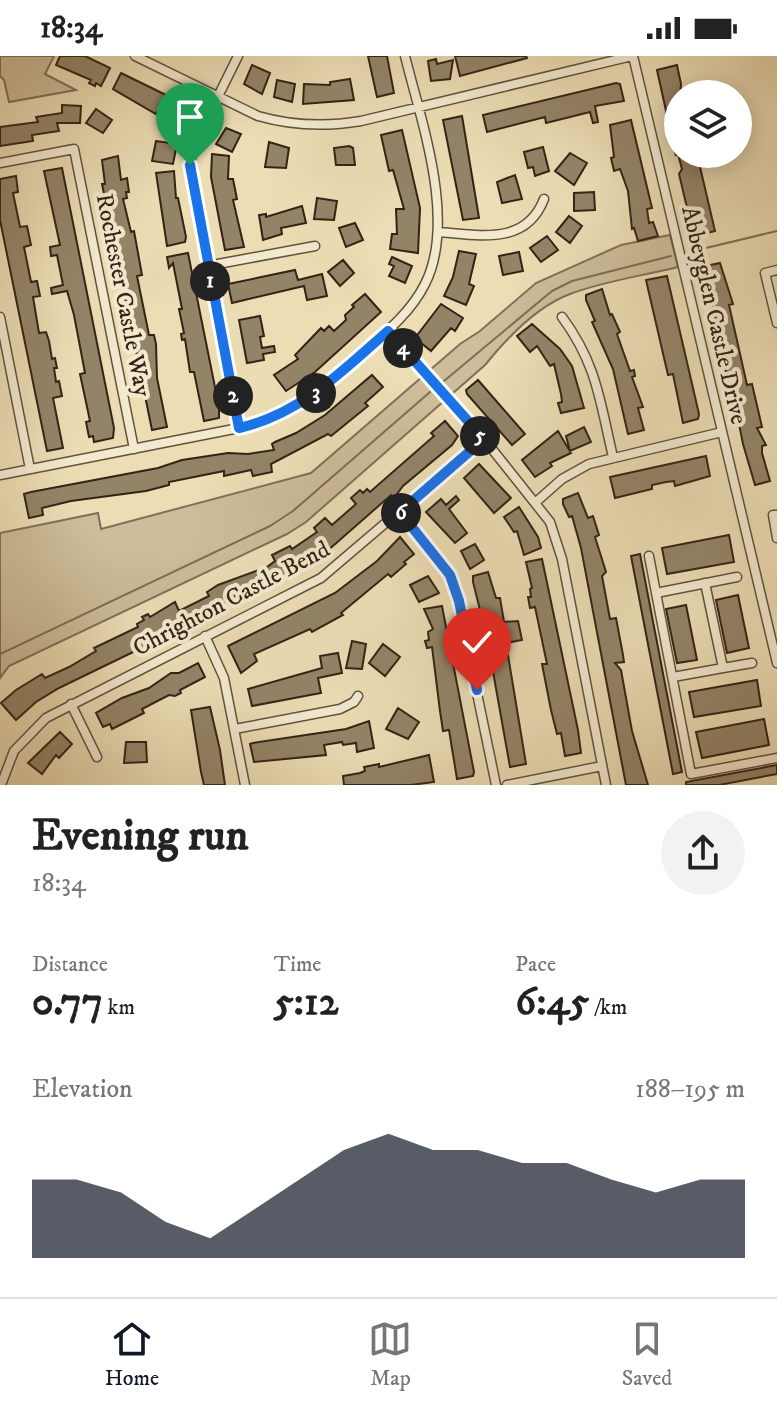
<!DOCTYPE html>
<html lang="en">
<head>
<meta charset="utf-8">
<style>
	:root { --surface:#fff; --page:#f2f2f2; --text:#222; --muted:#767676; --line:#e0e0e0; --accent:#111827 }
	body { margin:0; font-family:"IM FELL DW Pica",serif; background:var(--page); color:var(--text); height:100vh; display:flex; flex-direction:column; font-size:30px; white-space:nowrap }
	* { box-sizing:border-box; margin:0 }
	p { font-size:26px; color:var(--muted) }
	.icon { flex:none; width:44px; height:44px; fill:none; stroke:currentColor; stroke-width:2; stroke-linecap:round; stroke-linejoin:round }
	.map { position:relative; height:729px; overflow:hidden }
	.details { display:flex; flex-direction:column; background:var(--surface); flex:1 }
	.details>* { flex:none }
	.tools { position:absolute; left:664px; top:24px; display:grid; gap:16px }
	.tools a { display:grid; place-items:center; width:88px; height:88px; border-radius:50%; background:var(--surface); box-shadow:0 4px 20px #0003; font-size:40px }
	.pin { position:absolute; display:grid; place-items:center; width:68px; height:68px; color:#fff; margin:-82px -34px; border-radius:50% 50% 50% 0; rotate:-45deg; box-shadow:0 0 8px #0007 }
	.pin .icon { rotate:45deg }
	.km { position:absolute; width:40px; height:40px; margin:-20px; border-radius:50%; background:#222; color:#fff; font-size:22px; line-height:40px; text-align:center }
	.round { display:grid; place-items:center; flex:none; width:84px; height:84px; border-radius:42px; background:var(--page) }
	.overview { display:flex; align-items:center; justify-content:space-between; height:136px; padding:0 32px }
	h1 { font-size:44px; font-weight:700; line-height:60px }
	.stats { display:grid; grid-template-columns:repeat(3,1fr); gap:12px; height:136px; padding:8px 32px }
	.stats div { display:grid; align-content:center }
	.stats b { font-size:40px; font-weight:700 }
	.stats small { font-size:22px; font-weight:400 }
	.stats p { font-size:22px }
	.chart { height:224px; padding:16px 32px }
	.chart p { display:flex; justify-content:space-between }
	.chart svg { width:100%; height:144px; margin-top:8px; fill:var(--accent); opacity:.7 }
	.status { display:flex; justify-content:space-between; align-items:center; height:56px; padding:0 40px; background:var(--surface); direction:ltr }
	.status svg { height:22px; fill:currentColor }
	.dock { display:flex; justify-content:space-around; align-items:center; height:112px; border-top:2px solid var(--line); background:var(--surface); font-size:22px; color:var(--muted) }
	.dock a { display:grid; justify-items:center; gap:4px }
	.dock .current { color:var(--accent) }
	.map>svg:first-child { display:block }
	.green { fill:#cdbd9a; stroke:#807058; stroke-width:2 }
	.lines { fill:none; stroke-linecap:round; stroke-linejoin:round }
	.stream { stroke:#7c6d55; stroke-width:2 }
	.building { fill:#938468; stroke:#332315; stroke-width:2 }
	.minor-casing { stroke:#61523d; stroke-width:11 }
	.minor { stroke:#f3e9cf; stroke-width:8 }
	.route-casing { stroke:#fff; stroke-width:16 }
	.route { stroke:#1a73e8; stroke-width:10 }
	.labels { text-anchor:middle; stroke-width:8; stroke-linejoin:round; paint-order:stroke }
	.street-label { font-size:24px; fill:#332315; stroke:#f3e9cf }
</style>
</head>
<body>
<div class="status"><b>18:34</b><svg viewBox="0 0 49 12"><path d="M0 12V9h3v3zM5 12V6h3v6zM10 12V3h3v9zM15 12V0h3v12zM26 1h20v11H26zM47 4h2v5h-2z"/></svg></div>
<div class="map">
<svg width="777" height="729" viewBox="0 0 777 729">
	<rect width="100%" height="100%" fill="#ecddb5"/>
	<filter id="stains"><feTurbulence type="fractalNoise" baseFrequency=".0025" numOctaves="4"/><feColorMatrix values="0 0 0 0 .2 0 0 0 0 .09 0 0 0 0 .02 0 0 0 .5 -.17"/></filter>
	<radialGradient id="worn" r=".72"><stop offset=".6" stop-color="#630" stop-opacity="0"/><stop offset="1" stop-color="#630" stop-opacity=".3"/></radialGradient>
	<path class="green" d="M0,0H54L45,18L76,34L9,46L4,24L0,20Z
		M670,179L678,211C642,220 604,225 570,238C538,250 506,283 485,309L306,466L287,478L9,610L0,622V477L98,457L101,473L311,417L460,288L480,275L536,227L621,189Z"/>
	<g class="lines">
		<path class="stream" d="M689,196L777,175
			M444,325L552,235L572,225L671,200
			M0,598L270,470L293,455L430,336"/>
	</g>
	<path class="building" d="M60,0H85L110,12L101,30L96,27L95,30L89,27L91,24L56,9Z
		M368,0H387L394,37L377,41Z
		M455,0H526L527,2L460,20Z
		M436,3L437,8L453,4L450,23L431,25L428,5Z
		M252,9L270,17L262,38L244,28Z
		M677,9L681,28L676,100L657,14Z
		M121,17L166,39L156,58L113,33Z
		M350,23L354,44L303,48L304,28L330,29V26Z
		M277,24L295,28L292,46L274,41Z
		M616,27L620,28L624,45L595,50L598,66L593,67L590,56L546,67L545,61L487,76L483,59Z
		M181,46L194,55L183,77L165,68L173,52L177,54Z
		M62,49L81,50L80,67H57L59,75L32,79L33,85L0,90V71L38,66L36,61L62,57Z
		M96,53L112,64L103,77L86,67Z
		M462,60L479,162L463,164L443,64Z
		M631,64L652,152L647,153L649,167L653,166L658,180L638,185L634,172L632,173L628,135L620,113L614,115L611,102L614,101L610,69Z
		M226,72L241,78L232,96L216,88Z
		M402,74L420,152L418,197L390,193L392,178H397L396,153H404L393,114L389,115L381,79Z
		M156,85L177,88L173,108L152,105Z
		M269,86L289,92L286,112L265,111Z
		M349,90L353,92L355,109H336L334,92Z
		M543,91L549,115L535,120L533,111L528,112L524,96Z
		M570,97L587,107L574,129L555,115Z
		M212,98L229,100L228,123H233L237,143L233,144L244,191L225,194L211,121Z
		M678,98H697L715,175L696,180L693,177L679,118L682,113Z
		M118,100L121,124L127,122L129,136H126L127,142L123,143L131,176L134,175L142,219L137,220L149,279H154L156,288L157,322L167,371L152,374L102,128H105L102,104Z
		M62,112L114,372L113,382L94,386L93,380L89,381L86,366L90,365L80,318L85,317L74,259L67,235L52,238L51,232L63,229L57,199L51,200L50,191L60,189L44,115Z
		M174,115L176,142H178L186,181L185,186L167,190L156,117Z
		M515,119L522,143L502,147L497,126Z
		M16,120L18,136L13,137L20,171L27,170L31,189L24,191L31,226L37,225L40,240L33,241L39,277L46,276L49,285L52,303L55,302L57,312H54L56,326L59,325L62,340L53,342L63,392L47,395L0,164V123Z
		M594,136L595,154L574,155V137Z
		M317,142L337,145L334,164L314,163Z
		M302,150L306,167L281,172L282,178L263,184L259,159L266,158V161Z
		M569,160L582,170L570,187L556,176Z
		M355,167L363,184L346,191L339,172Z
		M547,180L558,194L541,206L530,192Z
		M459,195L476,198L469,228L474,230L466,249L444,240L453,221Z
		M519,196L523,215L503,219L499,200Z
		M188,197L219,351V362L204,365L194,316H190L185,283L182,284L181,278L184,277L179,253H182L173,207L169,212L167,201Z
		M392,201L412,210L405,227L389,220L394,210L389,208Z
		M343,204L354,217L340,230L328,216Z
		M720,207L733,248L729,249L747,329L752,328L762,371L757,372L766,389L762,390V397L770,425L755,429L743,388L731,327L725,313L709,228L706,229L702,215L706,210Z
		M295,214L298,224L322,218L327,240L307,244L304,230L232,247L228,228Z
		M667,220L699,358L698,363L683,367L673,318L668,319L646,224Z
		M602,233L610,259L612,258L620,276L617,278L630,315L634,314L635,320L632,321L643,351L638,352L644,374L628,378L613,313L592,266L595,265L586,244V239Z
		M365,238L381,256L315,316L286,335L274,319L298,303L295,299L321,272L324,275L329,270L334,275L346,264L345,259L354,251L352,249Z
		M441,248L463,262L455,275L451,272L431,295L415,282Z
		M260,260L264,280L260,281L262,292L274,290L275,296L263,298L264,304L247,307L239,264Z
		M532,268L560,293L572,310L584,352L561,357L558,347L562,346L561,338L554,308L550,310L537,290L530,296L517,280Z
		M372,319L383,331L365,347L368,350L331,380L328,378L271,408L272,416L253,420L251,414L224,420V415L169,426V429L146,435L71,445L42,452L43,459L29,462L24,438L31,436L158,412L182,404L228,397L248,398L274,394L272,388L275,386L296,377L325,359Z
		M478,324L525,378L512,389L467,338L466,334Z
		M445,365L458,380L452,389L403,430L394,442L391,439L317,504L242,542L240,538L227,544L223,549L224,552L59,632L36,646L16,664L1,647L16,634L42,618L45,622L69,611L96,595L94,592L138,571L137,568L144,564L142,561L148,558L150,561L175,546L179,555L209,540L207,536L218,529L267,511L275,505L272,499L290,490L292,493L317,476L314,472L325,462L332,469L356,448L351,442L360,434L363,437L367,433L370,436L434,380L431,377Z
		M584,371L591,386L570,395L566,380Z
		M558,375L571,397L550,407L552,410L535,421L522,404Z
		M706,400L710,420L675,430L674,425L666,426L652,429V433L615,442L610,421Z
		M479,408L511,442L494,457L464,422Z
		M578,437L588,462L593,460L599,479L595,481L606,516L602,520L610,563L616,562L623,599L624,606L615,607L621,614L632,675L648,729H626L581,492L572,460L569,461L563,448V443Z
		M456,440L459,444L449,453L467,477L455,487L426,456L441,443L446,449Z
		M519,451L538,481L541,492L524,499L517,475L514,476L504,461Z
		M729,479L734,506L667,518L662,492Z
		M400,481L414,498L404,506L406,508L391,521L388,518L341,557L343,559L312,576L310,573L254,598L257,605L241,617L228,590L335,537L377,505Z
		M475,488L484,504L470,513L461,495Z
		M640,498L682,716L673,718L631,500Z
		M542,503L578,674L581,697L565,700L561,677L557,678L551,654L542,608H547L535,551L530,552L528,541H531L530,533L532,532L526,506Z
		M488,516L496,542H500L504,566L518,565L522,584L506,587L526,708L510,711L487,582L473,526V520Z
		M428,520L439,537L419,546L410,529Z
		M738,539L749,592L727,597L716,544Z
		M686,549L697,604L677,607L666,553Z
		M442,550L474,716L473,720L457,723L449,674L443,675L440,655L432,591L427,592L425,585L429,584L428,576L433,573L424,553Z
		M352,585L366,588L362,613L346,612Z
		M383,588L400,601L385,620L369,607Z
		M338,597L342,617L318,622L321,637L252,650L248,633L322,612L320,600Z
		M198,607L205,621L180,634L181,637L175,640L169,639L142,653L144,657L112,673L110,668L103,671L96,657L122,642L149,632L171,617H179Z
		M757,624L761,650L694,661L689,636Z
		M210,651L220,694L225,729H204L201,716L191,654Z
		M398,652L419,666L408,683L386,673Z
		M764,663L769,689L702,702L696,676Z
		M369,665L374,692L357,696L356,687L343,689L342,686L324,689L326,699L254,706L250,688L253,687L346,673Z
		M60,676L72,688L59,702L56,699L42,718L28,707Z
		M126,686H146L147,706L124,707Z
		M429,699L434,726L411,729H344L343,720L360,717L365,715L364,711L379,708V711Z
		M777,709V718L719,729H686V726Z"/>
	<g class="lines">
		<g class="minor-casing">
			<path id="minor" d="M135,0L258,60C293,70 326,71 361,65L632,0
				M238,0L193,91L190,109L239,372
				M633,0L777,607
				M0,107L74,93L134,393
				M438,176C479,179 526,190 544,143
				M207,210L315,190
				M777,214L765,217L777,267
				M0,261L30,413
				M562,261C597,308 600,346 613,401
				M388,275L484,383L550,466L562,503L606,729
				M0,419L239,372C286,361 318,335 354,304C380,281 409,260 425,228C457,165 421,65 405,0
				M536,446L562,423L589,408L722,376
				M400,456L443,508L455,531L496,729
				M777,459H773L777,482
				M649,500L656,537
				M737,521L656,537L691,718L777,702
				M205,580L224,622L245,729
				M723,612L752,607
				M673,621L723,612L705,527
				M71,648L97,701
				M235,673L340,653L354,646L358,640
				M1,729L14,695L46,662L321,522L484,383
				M507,729L602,710"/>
		</g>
		<use href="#minor" class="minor"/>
	</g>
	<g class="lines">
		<g class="route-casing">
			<path id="route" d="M190,109L239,372C301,358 342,315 388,275L484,383L400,456L450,519L459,545L477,634"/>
		</g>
		<use href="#route" class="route"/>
	</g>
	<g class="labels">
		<g class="street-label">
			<text transform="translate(124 239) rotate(79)" y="8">Rochester Castle Way</text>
			<text transform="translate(715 259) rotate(77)" y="8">Abbeyglen Castle Drive</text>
			<text transform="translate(231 542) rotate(-28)" y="8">Chrighton Castle Bend</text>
		</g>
	</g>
	<rect width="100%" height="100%" filter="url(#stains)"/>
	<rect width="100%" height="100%" fill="url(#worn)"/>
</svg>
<div class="tools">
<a><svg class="icon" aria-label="layers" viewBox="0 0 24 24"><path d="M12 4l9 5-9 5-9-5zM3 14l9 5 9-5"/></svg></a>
</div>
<div class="pin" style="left:190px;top:109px;background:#1e9e55"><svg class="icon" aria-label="arrive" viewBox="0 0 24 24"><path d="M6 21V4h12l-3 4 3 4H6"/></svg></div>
<div class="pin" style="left:477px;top:634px;background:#d93025"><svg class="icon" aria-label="check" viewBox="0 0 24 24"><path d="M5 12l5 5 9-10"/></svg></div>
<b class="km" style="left:210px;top:225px">1</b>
<b class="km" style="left:233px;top:340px">2</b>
<b class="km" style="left:316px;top:337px">3</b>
<b class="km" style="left:403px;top:292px">4</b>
<b class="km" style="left:480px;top:380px">5</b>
<b class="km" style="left:401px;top:457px">6</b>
</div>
<section class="details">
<div class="overview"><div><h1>Evening run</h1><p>18:34</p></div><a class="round"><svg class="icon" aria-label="share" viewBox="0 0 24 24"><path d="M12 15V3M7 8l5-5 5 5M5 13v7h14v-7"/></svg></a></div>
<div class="stats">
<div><p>Distance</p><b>0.77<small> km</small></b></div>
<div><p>Time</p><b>5:12</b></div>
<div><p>Pace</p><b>6:45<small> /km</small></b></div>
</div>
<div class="chart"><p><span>Elevation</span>188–195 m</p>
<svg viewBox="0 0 160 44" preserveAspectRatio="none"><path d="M0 44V20L10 20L20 24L30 33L40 38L50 29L60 20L70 11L80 6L90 11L100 11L110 15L120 15L130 20L140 24L150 20L160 20V44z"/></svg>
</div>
</section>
<nav class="dock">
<a class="current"><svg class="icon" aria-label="home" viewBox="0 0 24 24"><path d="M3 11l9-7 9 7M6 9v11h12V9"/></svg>Home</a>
<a><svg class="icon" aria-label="map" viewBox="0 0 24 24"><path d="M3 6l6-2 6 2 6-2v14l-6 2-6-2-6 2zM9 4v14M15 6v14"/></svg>Map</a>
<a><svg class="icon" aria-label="saved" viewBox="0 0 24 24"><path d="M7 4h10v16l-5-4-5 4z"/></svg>Saved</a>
</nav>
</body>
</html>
